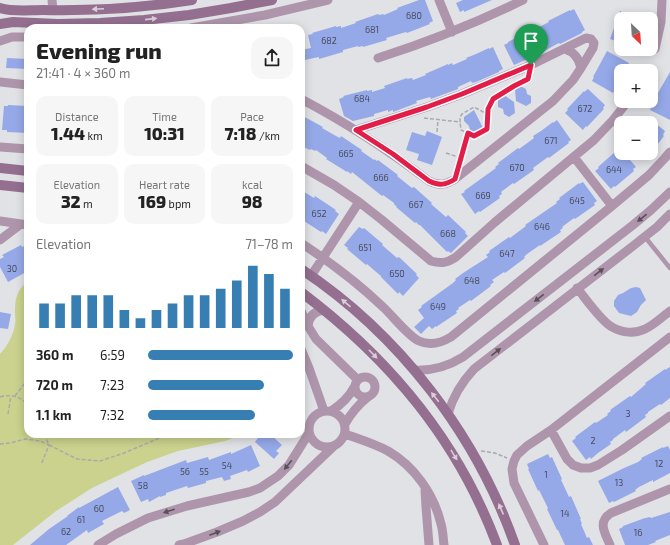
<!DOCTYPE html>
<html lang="en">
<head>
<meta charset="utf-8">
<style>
	:root { --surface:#fff; --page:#f6f6f6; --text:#222; --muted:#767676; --accent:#377fb3 }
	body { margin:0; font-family:"Exo 2",sans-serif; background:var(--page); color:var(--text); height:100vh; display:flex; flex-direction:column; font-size:15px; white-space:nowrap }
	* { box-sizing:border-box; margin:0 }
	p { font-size:13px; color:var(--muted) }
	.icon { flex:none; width:22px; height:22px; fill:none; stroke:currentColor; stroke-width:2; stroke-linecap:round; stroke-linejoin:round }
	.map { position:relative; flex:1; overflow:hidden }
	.side { position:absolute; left:24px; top:24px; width:281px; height:414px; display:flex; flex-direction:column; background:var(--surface); border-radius:12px; box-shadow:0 2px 10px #0003 }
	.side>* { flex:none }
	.needle { width:26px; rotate:155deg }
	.controls { position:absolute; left:614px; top:12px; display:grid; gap:8px }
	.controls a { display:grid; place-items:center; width:44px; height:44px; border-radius:8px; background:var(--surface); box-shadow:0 2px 10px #0003; font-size:20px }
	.pin { position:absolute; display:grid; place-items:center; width:34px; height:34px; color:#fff; margin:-41px -17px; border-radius:50% 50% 50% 0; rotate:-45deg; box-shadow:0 0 4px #0007 }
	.pin .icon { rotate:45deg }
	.round { display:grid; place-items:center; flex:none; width:42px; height:42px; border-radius:12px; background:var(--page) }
	.summary { display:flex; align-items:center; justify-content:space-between; height:68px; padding:0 12px }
	h1 { font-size:22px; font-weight:800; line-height:30px }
	.figures { display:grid; grid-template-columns:repeat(3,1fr); gap:6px; height:68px; padding:4px 12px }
	.figures div { display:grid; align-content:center; border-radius:10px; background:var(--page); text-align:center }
	.figures b { font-size:17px; font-weight:800 }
	.figures small { font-size:11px; font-weight:400 }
	.figures p { font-size:11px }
	.chart { height:112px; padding:8px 12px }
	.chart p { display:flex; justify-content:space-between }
	.chart svg { width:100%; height:72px; margin-top:4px; stroke:var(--accent); stroke-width:6 }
	ul { padding:0 12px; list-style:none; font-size:13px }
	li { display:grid; grid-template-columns:64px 48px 1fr; align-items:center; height:30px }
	li i { height:10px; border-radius:5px; background:var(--accent) }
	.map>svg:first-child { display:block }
	.green { fill:#cad28d }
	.building { fill:#95a9e8 }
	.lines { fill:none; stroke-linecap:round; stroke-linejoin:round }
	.path { stroke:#a9aaad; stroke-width:1.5; stroke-dasharray:4 2; stroke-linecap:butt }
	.lane { stroke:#ae95ab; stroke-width:4.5 }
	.street { stroke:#ae95ab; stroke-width:9 }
	.secondary { stroke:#946f90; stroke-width:10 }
	.oneway { fill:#dacdd8 }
	.oneway2 { fill:#595159 }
	.route-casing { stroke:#fff; stroke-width:8 }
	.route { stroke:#e11d48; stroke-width:5 }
	.labels { text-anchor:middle; stroke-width:3; stroke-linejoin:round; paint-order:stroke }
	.number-label { font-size:9px; fill:#464b5c }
</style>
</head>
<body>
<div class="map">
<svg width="670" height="545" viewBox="0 0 670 545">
	<rect width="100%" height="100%" fill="#e1e2e6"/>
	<path class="green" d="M28,281V434H241L239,436L225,441L178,451L147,462L92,488L56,511L13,545H0V354C7,347 14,334 15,324C16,321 15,317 15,314C15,299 16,291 28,281Z"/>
	<path class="building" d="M419,0H425L433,21L429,23L430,24L407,33L406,32L386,38L387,40L363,47V46L358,47V46L343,50V52L319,59V57L314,58L301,61V50L311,48L308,35L313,34L312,33L336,26V27L341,26V28L356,23L355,22L378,14L379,15L383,14L384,15L398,9L397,8Z
		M463,0H492L464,12V10L460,12L456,3Z
		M574,9L585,30L582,32V33L560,44L559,43L555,45L541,53L514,65L504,45L508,43V42L529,31L530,32L545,24L549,22L548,21L570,10V11Z
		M620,11H621V43L610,39Z
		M493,47L503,69L499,71V72L476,82L472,83L471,81L458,87V89L450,92L431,99L430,97L416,101L417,103L393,112V110L388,112V110L374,114V116L353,121L344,116L339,99L344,97L343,96L367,90V91L372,90V92L385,88L384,86L407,78V79L412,78L413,80L426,75L425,74L448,64V65L452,63L453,65L467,59L466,58L476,54L489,48V49Z
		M607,51L629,63L625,71H621V82L617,90L616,89L613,93L592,81L594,77H593Z
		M7,58L28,59V69L6,68Z
		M670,72V120L650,110L652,106L651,105Z
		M520,86L526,89L527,94L531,96V103L526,106L516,101L515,89Z
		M588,89L605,105L603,108L604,109L587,127L586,126L583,130L565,113L568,110L567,109L584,91V92Z
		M504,95L514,102L515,113L509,117L504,114L503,109L498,107V99Z
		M8,105L28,106V133L7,132V130H2L4,106H8Z
		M474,110L483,128L474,133L470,131L469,126L464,121V117Z
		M301,115L323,127L322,128L336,136L340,138L341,136L362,150L361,151L374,160V159L377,161L378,160L398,175L397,176L412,188L414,187L432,203L431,204L446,217L448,215L466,232L465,233L468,236L451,253L448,251L447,252L420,225H419L416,222L415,223L396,207H397L394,204V203L383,195L382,196L352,172L351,174L347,171V172L326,159L327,158L316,150L315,151L311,149L310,150L301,146L303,142L301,140Z
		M557,120L571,140L568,142L569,143L549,158L548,157L533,168L534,170L514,184L513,183L501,192L502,194L499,196L500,198L480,212L479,211L475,214L461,194L465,192L464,191L496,168L495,167L499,164L498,163L518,148L519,149L530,141L534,138L533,136L541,131L553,122V123Z
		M651,120L665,131L663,135L664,136L651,153Z
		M427,131L442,137L432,165L417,160L419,154L406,150L412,132L425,136Z
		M620,149L621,150V153H624L636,167L633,169L634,171L615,187L614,186L611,189L595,171L599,168L598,167L616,151L617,152Z
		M583,182L597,201L594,203L595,205L575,219L574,218L562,227L563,228L560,230L561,232L540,246V245L527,254L524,257L525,258L505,273L504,272L492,280L494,282L490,285L491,286L471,301L470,300L458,308L459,309L456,311L457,313L436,327V326L432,329L429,326L421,334L414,327L424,318L418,310L422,307L421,306L453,283L456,280L455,279L463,273L488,257L486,255L490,252L489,251L509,237L510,238L526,226L525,225L557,203L556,202L560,199L559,198L579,183V184Z
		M301,190L314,198L315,196L336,210L335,211L339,214L326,234L322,231L321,232L301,219Z
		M359,227L363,229L364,228L383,244L382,245L397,258L399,257L417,274L416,275L419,278L403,296L399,292L398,294L381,277V276L375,271L367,264L366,265L347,249L348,248L344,245Z
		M28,244V271L8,282L0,267V259L4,257L2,255L21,245L22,247Z
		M636,287L640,288L646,300L641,305L637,312L631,316L619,313L614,306V301L618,295L623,293L631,288Z
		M0,312L11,314L8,329L0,328Z
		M670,367V398L661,405L660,404L648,412V413L645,415L646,417L626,432L625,430L613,439V440L610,442L611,444L598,453L591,459L590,457L586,460L572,441L576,438L575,437L595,422L596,423L608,415L607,414L611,411L610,410L630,396L631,397L646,384L645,383L665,369V370Z
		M261,434H270L282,445L276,451L279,453L274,459L255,442Z
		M251,445L260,466L248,472L247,470L230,476L231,479L224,481L222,477L206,481V483L188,488L187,486L166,493V495L160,497V496L149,502L148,499L141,502L131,481L144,475V476L186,460L187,463L208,457L209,460L231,452V454Z
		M668,446L670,450V473L653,482V480L639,487L635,490L636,491L614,502L613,501L609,503L598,481L624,468L638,462L642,459L641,458L663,447V448Z
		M548,454L550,458L552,457L562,479L561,480L563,484L569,497L571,496L581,519H580L582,524H581L587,538L589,537L593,545H565L558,530H557L547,509L548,508L539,490L538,491L528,469H529L527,464Z
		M118,487L130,510L124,513L122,511L102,521L104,524L88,533L87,530L66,545H30L49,529L68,516H67L79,507V508Z
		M670,512V535L655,541L656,542L648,545H625L619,529L623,527V526L645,518H646L650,517L651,518Z"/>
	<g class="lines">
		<path class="path" d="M487,114C488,110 489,103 492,99C496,95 522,81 529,79V75
			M424,118L460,122V117L462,114L474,107L487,114V129L475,136L461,130L460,122
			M437,132L438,120
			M446,153L461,158
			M459,164L468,133
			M15,396L25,383L28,376
			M0,397C10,394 22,396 28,406
			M8,414L11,396
			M44,434L49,445L77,459L100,461L124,453L169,434
			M0,444L10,443L25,439L40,441L49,445L41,465
			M481,451L495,453L507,458"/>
		<path class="lane" d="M645,237L670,268"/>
		<path class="street" d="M52,0L53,10
			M439,0L452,32
			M191,28L265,15L328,0
			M0,41L12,37H28
			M565,49C574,52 579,58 581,68
			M655,49L661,22L662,0
			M378,58C428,42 476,23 523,0
			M0,82L28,85
			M301,99C347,123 388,150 429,181C439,186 446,185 455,179L553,101L573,80L581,68L593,48L594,43L591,39L586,38L531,65L462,94L427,107L356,130
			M0,147L28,149
			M574,157L612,206
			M301,166L334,185L359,202L382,220L431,261C441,264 447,263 456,257L494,223L594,140L613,120L628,101
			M0,221L28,225
			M0,240L21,224
			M301,243C330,262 358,283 383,307C393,316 408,336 419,341C430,346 441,343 451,337L612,206L649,175L664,159L670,152
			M311,276L359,202
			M577,288C586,299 601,321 612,327C622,333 635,334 645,329C654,325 662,317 670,311
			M301,311L308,326L316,339L358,380
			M308,326C309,316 315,311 324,310
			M301,349L309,368L324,411
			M414,370C432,371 447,367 463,357L633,225L651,210L670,192
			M355 387a10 10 0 1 1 20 0a10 10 0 1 1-20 0Z
			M309 429a18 18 0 1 1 36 0a18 18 0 1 1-36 0Z
			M331,411C341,405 349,397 355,386
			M448,414C453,396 461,383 474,369L633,246L657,227L670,214
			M345,424C351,413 359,404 369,396
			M551,430L567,459L573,465L581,468H590L598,465L622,450L670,416
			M345,434C359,439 375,444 388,451C414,466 434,494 441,524C443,530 443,538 444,545
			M425,490L426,507L429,545
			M98,545L116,534L148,518L187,506L249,492L260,488L278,476L289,465L309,433
			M179,545L184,544L217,532L243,521L260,512L275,502L334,446
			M544,545L514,483L512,469L514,461L517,455L527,446L551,430L670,337
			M610,545C605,533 597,522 611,513L670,489"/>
		<path class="secondary" d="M0,8C13,12 29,10 43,10C92,11 143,8 192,0
			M0,24L13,22L58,24L100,23L144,20L189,15L231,8L272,0
			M0,168L28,171
			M0,185L28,188
			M301,269C399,334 476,434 515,545
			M301,292C390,359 458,440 497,545"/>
	</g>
	<defs><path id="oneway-solid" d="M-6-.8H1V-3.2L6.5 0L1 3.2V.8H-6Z"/></defs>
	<g class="oneway">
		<use href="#oneway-solid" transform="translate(98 9) rotate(177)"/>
		<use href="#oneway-solid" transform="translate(151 19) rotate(-6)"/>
		<use href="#oneway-solid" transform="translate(346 303) rotate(-139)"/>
		<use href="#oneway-solid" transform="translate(373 354) rotate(46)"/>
		<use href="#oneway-solid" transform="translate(435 397) rotate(-128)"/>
		<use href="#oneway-solid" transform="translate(454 455) rotate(59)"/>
		<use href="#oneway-solid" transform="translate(501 509) rotate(-114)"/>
	</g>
	<g class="oneway2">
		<use href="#oneway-solid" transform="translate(642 218) rotate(141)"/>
		<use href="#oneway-solid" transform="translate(599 272) rotate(-37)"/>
		<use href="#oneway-solid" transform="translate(539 298) rotate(142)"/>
		<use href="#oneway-solid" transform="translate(496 352) rotate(-38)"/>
		<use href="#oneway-solid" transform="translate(288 465) rotate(129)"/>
		<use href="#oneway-solid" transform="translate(169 511) rotate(162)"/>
		<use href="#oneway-solid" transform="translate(215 533) rotate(-21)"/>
	</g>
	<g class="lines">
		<g class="route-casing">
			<path id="route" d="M531,65L528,79L514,86L493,99L488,109L487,129L474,136L468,133L455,179C446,185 439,186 429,181L393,154L356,130L427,107L462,94Z"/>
		</g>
		<use href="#route" class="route"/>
	</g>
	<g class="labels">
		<g class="number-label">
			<text x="414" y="19">680</text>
			<text x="372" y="33">681</text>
			<text x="329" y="44">682</text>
			<text x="362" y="102">684</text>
			<text x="585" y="112">672</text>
			<text x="551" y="144">671</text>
			<text x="346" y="157">665</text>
			<text x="517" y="171">670</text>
			<text x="614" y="173">644</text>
			<text x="381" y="181">666</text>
			<text x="483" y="199">669</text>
			<text x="577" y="204">645</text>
			<text x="416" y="208">667</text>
			<text x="319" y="217">652</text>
			<text x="542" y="230">646</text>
			<text x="448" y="237">668</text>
			<text x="365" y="251">651</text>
			<text x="507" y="257">647</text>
			<text x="12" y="272">30</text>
			<text x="397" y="277">650</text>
			<text x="472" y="284">648</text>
			<text x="438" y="310">649</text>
			<text x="628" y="417">3</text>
			<text x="593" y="444">2</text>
			<text x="659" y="467">12</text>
			<text x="227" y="469">54</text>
			<text x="185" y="475">56</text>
			<text x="204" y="475">55</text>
			<text x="546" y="478">1</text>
			<text x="619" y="486">13</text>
			<text x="143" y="489">58</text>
			<text x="99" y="512">60</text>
			<text x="565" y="517">14</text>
			<text x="81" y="523">61</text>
			<text x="66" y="535">62</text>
			<text x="638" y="536">16</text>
		</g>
	</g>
</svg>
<div class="controls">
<a><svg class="needle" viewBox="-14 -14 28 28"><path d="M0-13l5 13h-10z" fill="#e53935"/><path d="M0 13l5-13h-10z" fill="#767676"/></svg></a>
<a>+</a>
<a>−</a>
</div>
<div class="pin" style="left:531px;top:65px;background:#1e9e55"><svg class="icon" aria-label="arrive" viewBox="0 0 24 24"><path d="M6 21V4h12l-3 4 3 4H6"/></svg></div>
<section class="side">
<div class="summary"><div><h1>Evening run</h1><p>21:41 · 4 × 360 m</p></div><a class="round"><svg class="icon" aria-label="share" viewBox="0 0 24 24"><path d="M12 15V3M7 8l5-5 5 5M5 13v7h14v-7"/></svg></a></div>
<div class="figures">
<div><p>Distance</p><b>1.44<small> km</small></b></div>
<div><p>Time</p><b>10:31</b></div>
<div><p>Pace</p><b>7:18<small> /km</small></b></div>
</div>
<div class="figures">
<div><p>Elevation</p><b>32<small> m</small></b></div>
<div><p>Heart rate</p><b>169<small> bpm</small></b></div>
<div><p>kcal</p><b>98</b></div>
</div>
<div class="chart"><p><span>Elevation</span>71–78 m</p>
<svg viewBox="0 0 160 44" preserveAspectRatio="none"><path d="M5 44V29M15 44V29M25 44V24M35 44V24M45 44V24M55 44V33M65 44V38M75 44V33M85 44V29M95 44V24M105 44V24M115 44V20M125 44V15M135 44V6M145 44V11M155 44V20"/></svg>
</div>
<ul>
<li><b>360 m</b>6:59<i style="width:100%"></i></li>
<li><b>720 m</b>7:23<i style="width:80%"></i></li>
<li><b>1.1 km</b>7:32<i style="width:74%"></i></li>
</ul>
</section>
</div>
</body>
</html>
